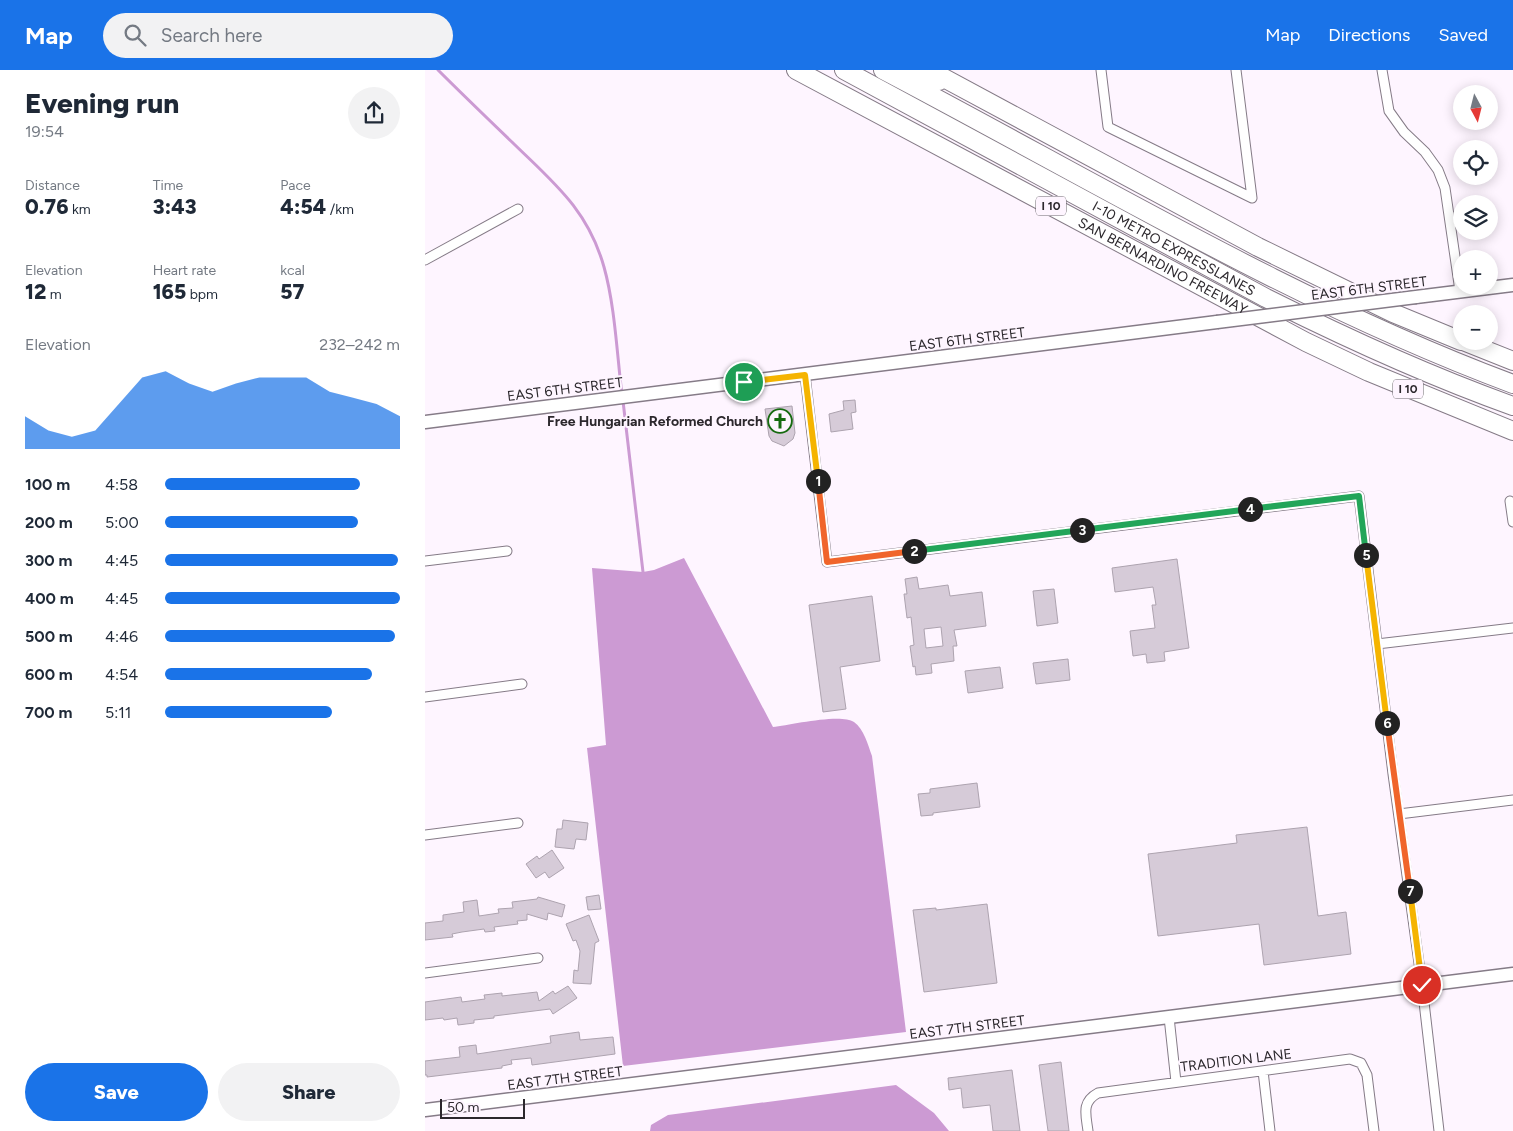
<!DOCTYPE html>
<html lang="en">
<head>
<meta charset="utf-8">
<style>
	:root { --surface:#fff; --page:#f2f2f3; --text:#1f2937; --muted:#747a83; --accent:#1a73e8 }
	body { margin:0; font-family:Figtree,sans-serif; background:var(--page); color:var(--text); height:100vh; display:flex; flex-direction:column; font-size:19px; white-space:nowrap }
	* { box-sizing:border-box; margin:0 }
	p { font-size:16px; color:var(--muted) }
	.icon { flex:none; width:28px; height:28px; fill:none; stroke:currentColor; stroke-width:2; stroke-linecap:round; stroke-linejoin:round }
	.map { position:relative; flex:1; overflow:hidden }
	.panel { display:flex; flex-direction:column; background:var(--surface); width:425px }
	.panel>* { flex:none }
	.needle { width:32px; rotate:173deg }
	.controls { position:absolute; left:1028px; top:15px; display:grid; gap:10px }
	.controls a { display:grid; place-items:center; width:45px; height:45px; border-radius:50%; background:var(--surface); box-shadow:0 2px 12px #0003; font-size:25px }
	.scale { position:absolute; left:15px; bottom:12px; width:85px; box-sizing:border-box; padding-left:5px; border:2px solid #2c282d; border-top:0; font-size:14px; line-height:18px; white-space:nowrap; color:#2c282d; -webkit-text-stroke:4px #fef5ff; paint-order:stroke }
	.pin { position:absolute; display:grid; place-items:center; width:42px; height:42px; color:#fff; margin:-21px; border:2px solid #fff; border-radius:50%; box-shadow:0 1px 5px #0007 }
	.km { position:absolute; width:25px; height:25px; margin:-12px; border-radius:50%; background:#222; color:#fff; font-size:14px; line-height:25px; text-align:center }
	.round { display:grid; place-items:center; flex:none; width:52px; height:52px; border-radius:26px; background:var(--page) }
	.headline { display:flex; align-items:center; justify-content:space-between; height:85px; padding:0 25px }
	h1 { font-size:28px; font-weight:800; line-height:38px }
	.stats { display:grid; grid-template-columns:repeat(3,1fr); gap:8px; height:85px; padding:5px 25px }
	.stats div { display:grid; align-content:center }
	.stats b { font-size:21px; font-weight:800 }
	.stats small { font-size:14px; font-weight:400 }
	.stats p { font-size:14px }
	.chart { height:140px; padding:10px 25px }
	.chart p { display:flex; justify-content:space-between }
	.chart svg { width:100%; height:90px; margin-top:5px; fill:var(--accent); opacity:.7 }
	.button { display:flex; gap:10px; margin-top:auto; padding:10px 25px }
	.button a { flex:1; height:58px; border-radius:30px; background:var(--accent); color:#fff; font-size:20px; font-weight:800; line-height:58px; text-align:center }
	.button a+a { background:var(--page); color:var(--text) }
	ul { padding:0 25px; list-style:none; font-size:16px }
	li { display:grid; grid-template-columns:80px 60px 1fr; align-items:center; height:38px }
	li i { height:12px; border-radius:6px; background:var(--accent) }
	header { display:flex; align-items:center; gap:30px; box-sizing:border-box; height:70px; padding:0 25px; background:var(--accent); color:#fff }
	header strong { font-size:24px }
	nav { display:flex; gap:28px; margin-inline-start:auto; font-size:18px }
	.search { width:350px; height:45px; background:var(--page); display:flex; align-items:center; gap:12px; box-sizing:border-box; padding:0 18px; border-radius:28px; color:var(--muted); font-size:19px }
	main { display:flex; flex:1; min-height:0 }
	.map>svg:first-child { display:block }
	.water { fill:#cc9ad3 }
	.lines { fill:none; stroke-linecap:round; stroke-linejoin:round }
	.stream { stroke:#cc9ad3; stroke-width:3 }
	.building { fill:#d6cbd8; stroke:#ada3af; fill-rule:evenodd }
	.street-casing { stroke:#857b87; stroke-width:11 }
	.secondary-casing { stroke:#857b87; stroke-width:15 }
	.highway-casing { stroke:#857b87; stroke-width:20 }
	.street { stroke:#fff; stroke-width:9 }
	.secondary { stroke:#fff; stroke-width:12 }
	.highway { stroke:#fff; stroke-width:18 }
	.secondary-bridge-casing { stroke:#857b87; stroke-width:15; stroke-linecap:butt }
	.secondary-bridge { stroke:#fff; stroke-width:12 }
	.split-1-casing { stroke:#fff; stroke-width:10 }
	.split-2-casing { stroke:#fff; stroke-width:10 }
	.split-3-casing { stroke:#fff; stroke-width:10 }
	.split-4-casing { stroke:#fff; stroke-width:10 }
	.split-5-casing { stroke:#fff; stroke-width:10 }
	.split-6-casing { stroke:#fff; stroke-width:10 }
	.split-7-casing { stroke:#fff; stroke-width:10 }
	.split-8-casing { stroke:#fff; stroke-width:10 }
	.split-1 { stroke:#f5b400; stroke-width:6 }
	.split-2 { stroke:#f0652b; stroke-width:6 }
	.split-3 { stroke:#22a559; stroke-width:6 }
	.split-4 { stroke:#22a559; stroke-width:6 }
	.split-5 { stroke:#22a559; stroke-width:6 }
	.split-6 { stroke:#f5b400; stroke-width:6 }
	.split-7 { stroke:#f0652b; stroke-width:6 }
	.split-8 { stroke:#f5b400; stroke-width:6 }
	.labels { text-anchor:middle; stroke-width:4; stroke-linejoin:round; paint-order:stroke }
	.shield { fill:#fef5ff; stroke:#6b666c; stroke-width:1 }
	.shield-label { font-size:12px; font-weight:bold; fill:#2c282d }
	.street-label { font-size:14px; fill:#2c282d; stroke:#fef5ff }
	.poi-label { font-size:14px; font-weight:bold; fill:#2c282d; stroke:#fef5ff; text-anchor:end }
</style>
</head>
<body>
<header>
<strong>Map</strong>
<div class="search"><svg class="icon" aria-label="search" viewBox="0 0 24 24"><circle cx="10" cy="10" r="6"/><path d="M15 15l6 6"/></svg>Search here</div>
<nav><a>Map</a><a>Directions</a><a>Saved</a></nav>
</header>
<main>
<section class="panel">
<div class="headline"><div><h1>Evening run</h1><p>19:54</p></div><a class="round"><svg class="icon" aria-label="share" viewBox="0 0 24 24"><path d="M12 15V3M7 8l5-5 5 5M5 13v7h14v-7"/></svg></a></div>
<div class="stats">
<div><p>Distance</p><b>0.76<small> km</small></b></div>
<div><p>Time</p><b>3:43</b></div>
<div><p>Pace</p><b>4:54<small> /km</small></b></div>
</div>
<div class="stats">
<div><p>Elevation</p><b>12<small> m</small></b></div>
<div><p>Heart rate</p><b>165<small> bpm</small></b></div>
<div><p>kcal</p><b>57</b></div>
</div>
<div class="chart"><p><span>Elevation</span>232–242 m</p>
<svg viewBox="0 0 160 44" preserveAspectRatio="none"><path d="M0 44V28L10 35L20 38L30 35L40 22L50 9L60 6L70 12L80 16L90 12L100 9L110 9L120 9L130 16L140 19L150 22L160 28V44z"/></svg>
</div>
<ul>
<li><b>100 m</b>4:58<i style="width:83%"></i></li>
<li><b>200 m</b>5:00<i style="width:82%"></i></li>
<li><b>300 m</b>4:45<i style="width:99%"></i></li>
<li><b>400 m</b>4:45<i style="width:100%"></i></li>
<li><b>500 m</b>4:46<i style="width:98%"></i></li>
<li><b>600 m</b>4:54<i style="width:88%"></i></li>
<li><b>700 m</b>5:11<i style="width:71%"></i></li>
</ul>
<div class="button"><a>Save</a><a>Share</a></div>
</section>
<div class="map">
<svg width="1088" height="1061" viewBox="0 0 1088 1061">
	<rect width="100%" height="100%" fill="#fef5ff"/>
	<path class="water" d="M259,488L348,657C365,655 416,643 429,652C439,659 443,675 447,686L481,962L198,996L162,678L181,675L167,498L218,502L229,500Z
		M471,1015L509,1043L524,1061H225L226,1055L243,1045Z"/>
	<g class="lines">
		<path class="stream" d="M13,0C38,25 63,49 89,74C129,113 163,140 179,197C190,236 192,285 197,325
			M198,331L218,502"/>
	</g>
	<path class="building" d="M430,330L431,342L426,343L428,359L406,362L404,344L419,340L418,331Z
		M367,336L370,363L368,369L359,376L347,371L344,366L340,339Z
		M752,489L764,578L739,582L740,591L722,593L721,584L708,586L705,561L730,558L727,535H731L728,517L690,522L687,498Z
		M492,507L494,519L523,515L525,526L557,522L561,556L529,560L532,576H528L529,591L506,594L507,603L491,605L490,596L488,597L485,576L489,575L486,547L482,548L479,524H482L480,509ZM516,557L518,576L501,578L499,559Z
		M629,519L633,553L612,556L608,521Z
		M447,526L455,591L415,597L421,639L398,642L384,535Z
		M643,589L645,610L611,614L608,593Z
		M575,597L578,618L543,623L540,601Z
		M552,713L555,737L508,743V745L496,746L493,724L505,723V719Z
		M138,750L163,753L161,770L151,769L149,779L130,777L132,759H137Z
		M882,757L893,846L921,842L926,884L839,895L834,854L733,866L723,784L812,773L811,765Z
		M127,780L139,798L124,808L120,802L111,808L101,794L112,786L114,789Z
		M174,825L176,839L163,840L161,827Z
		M113,827L140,835L137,847L123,843L122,850L102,844V850L92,851L93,854L69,857L70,861L60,862L59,859L37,862L27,864L28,867L0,870V853L18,851V845L39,842L38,832L52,830L54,846L74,843L73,839L88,838L87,832L112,829Z
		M562,834L572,913L499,922L488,840L511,838V840Z
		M164,845L174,871L170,873L166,914L148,913L149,900L153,901L155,881L151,870L148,871L141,854Z
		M143,916L152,928L128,944L125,939L69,946V948L49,950V953L33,955L32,948L19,950L18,948L0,950V932L36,927L37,932L60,929L59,925L77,923V926L112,922L114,931L128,921L130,924Z
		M154,962L155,970L188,967L190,984L107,995L106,988L86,990L87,994L77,996V998L2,1007V1005H0V991L35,987L34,977L51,975L52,984L126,973L125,966Z
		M636,992L644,1061H623L614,995Z
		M587,1000L595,1061H568L565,1035L538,1038L536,1018L524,1020L523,1008Z"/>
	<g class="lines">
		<g class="street-casing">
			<path id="street" d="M676,0L683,57L827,128
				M811,0L827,128
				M957,0L964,41L979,62L1000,82L1013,100L1020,118L1035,221
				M0,190L93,139
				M380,305L402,492L934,426L968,704L997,915L1014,1061
				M1085,431L1088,452
				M0,491L82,481
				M952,574L1088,558
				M0,627L97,614
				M974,744L1088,730
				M0,765L93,753
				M0,903L113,888
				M744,947L751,1012
				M838,1001L845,1061
				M663,1061C661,1045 656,1032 673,1023L925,989L936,993L942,1005L949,1061"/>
		</g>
		<g class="secondary-casing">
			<path id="secondary" d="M991,227L1088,215
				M0,352L792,252
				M0,1040L1088,904"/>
		</g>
		<g class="highway-casing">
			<g id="highway">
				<path id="s1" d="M371,0L881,272L944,302L1088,361"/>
				<path id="s2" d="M419,0L841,228C921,268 1004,306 1088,336"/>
				<path d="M458,0C666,109 868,232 1088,314"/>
				<path d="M485,0L514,11"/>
				<path d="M504,0L833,177L968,243L1036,271"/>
				<path d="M1038,271L1088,291"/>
			</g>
		</g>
		<use href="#street" class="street"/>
		<use href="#secondary" class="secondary"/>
		<use href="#highway" class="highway"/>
		<g class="secondary-bridge-casing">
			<path id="secondary-bridge" d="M792,252L991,227"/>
		</g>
		<use href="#secondary-bridge" class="secondary-bridge"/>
	</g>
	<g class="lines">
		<g class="split-1-casing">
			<path id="split-1" d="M319,312L380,305L393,411"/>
		</g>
		<g class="split-2-casing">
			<path id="split-2" d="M393,411L402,492L489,481"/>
		</g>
		<g class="split-3-casing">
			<path id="split-3" d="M489,481L657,460"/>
		</g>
		<g class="split-4-casing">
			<path id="split-4" d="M657,460L825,439"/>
		</g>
		<g class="split-5-casing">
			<path id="split-5" d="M825,439L934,426L941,485"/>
		</g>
		<g class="split-6-casing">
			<path id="split-6" d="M941,485L962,653"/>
		</g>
		<g class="split-7-casing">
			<path id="split-7" d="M962,653L985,821"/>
		</g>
		<g class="split-8-casing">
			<path id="split-8" d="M985,821L997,915"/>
		</g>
		<use href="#split-1" class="split-1"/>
		<use href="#split-2" class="split-2"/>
		<use href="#split-3" class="split-3"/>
		<use href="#split-4" class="split-4"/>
		<use href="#split-5" class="split-5"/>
		<use href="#split-6" class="split-6"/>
		<use href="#split-7" class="split-7"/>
		<use href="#split-8" class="split-8"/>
	</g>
	<defs>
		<g id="church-ring" transform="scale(1.25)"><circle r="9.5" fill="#fef5ff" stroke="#156a0f" stroke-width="1.5"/><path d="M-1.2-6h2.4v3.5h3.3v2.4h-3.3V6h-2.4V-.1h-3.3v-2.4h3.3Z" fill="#156a0f"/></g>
	</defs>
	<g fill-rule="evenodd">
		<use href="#church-ring" x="355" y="351"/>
	</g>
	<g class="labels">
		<g class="shield">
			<rect x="611" y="126.5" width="30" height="19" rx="4"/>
			<rect x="968" y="309.5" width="30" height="19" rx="4"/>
		</g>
		<g class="shield-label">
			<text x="626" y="140">I 10</text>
			<text x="983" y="323">I 10</text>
		</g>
		<g class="street-label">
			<text dy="5" stroke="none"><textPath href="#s2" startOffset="375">I-10 METRO EXPRESSLANES</textPath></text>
			<text dy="5" stroke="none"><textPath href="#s1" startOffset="416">SAN BERNARDINO FREEWAY</textPath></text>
			<text transform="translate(944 218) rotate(-7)" y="5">EAST 6TH STREET</text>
			<text transform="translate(542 269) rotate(-7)" y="5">EAST 6TH STREET</text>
			<text transform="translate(140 319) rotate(-7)" y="5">EAST 6TH STREET</text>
			<text transform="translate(542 957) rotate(-7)" y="5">EAST 7TH STREET</text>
			<text transform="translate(811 990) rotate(-7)" y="5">TRADITION LANE</text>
			<text transform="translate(140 1008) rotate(-7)" y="5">EAST 7TH STREET</text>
		</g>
		<g class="poi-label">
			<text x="338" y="356">Free Hungarian Reformed Church</text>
		</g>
	</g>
</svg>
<div class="controls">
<a><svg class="needle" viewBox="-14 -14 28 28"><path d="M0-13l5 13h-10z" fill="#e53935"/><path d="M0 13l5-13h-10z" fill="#747a83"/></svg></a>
<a><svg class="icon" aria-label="locate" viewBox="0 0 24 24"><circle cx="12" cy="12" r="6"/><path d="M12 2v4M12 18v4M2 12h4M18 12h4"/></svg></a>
<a><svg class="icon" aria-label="layers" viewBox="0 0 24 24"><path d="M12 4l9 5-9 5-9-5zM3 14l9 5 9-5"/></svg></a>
<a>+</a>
<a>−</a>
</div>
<div class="scale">50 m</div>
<div class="pin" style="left:319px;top:312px;background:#1e9e55"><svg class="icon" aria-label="arrive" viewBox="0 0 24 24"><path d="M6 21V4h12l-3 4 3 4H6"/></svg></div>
<div class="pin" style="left:997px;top:915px;background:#d93025"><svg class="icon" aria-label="check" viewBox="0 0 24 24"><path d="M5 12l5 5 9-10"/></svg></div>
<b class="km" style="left:393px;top:411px">1</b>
<b class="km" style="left:489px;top:481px">2</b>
<b class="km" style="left:657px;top:460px">3</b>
<b class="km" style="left:825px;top:439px">4</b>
<b class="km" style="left:941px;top:485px">5</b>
<b class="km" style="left:962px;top:653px">6</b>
<b class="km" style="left:985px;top:821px">7</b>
</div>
</main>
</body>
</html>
